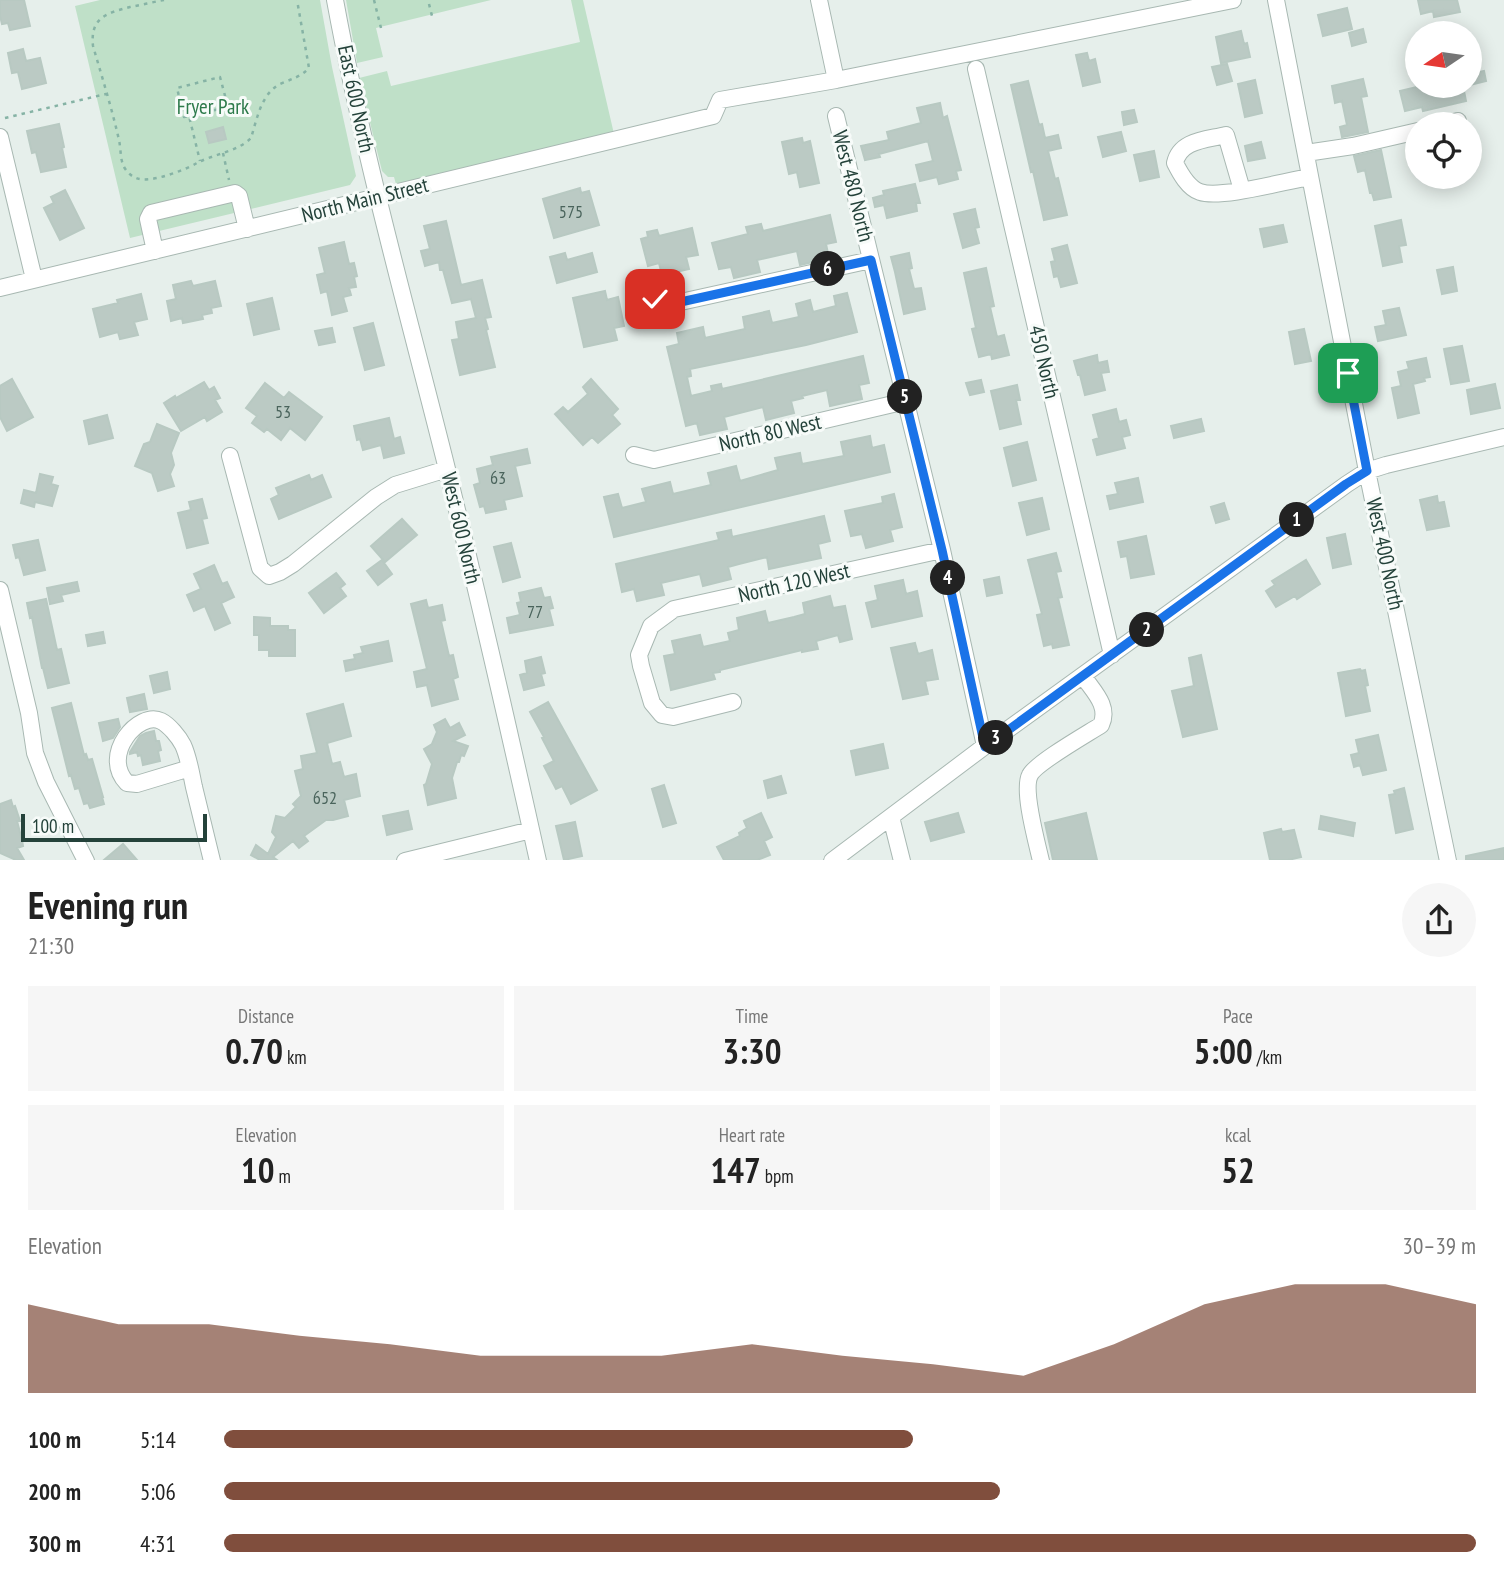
<!DOCTYPE html>
<html lang="en">
<head>
<meta charset="utf-8">
<style>
	:root { --surface:#fff; --page:#f6f6f6; --text:#222; --muted:#767676; --accent:#804e3d }
	body { margin:0; font-family:"PT Sans Narrow",sans-serif; background:var(--page); color:var(--text); height:100vh; display:flex; flex-direction:column; font-size:26px; white-space:nowrap }
	* { box-sizing:border-box; margin:0 }
	p { font-size:23px; color:var(--muted) }
	.icon { flex:none; width:38px; height:38px; fill:none; stroke:currentColor; stroke-width:2; stroke-linecap:round; stroke-linejoin:round }
	.map { position:relative; height:860px; overflow:hidden }
	.panel { display:flex; flex-direction:column; background:var(--surface); flex:1 }
	.panel>* { flex:none }
	.needle { width:46px; rotate:257deg }
	.buttons { position:absolute; left:1405px; top:21px; display:grid; gap:14px }
	.buttons a { display:grid; place-items:center; width:77px; height:77px; border-radius:50%; background:var(--surface); box-shadow:0 4px 18px #0003; font-size:35px }
	.scale { position:absolute; left:21px; bottom:18px; width:186px; box-sizing:border-box; padding-left:7px; border:4px solid #24423a; border-top:0; font-size:19px; line-height:24px; white-space:nowrap; color:#24423a; -webkit-text-stroke:5px #f7fbf9; paint-order:stroke }
	.pin { position:absolute; display:grid; place-items:center; width:60px; height:60px; color:#fff; margin:-30px; border-radius:14px; box-shadow:0 4px 10px #0006 }
	.km { position:absolute; width:35px; height:35px; margin:-18px; border-radius:50%; background:#222; color:#fff; font-size:19px; line-height:35px; text-align:center }
	.round { display:grid; place-items:center; flex:none; width:74px; height:74px; border-radius:37px; background:var(--page) }
	.headline { display:flex; align-items:center; justify-content:space-between; height:119px; padding:0 28px }
	h1 { font-size:38px; font-weight:700; line-height:52px }
	.stats { display:grid; grid-template-columns:repeat(3,1fr); gap:10px; height:119px; padding:7px 28px }
	.stats div { display:grid; align-content:center; border-radius:0px; background:var(--page); text-align:center }
	.stats b { font-size:35px; font-weight:700 }
	.stats small { font-size:19px; font-weight:400 }
	.stats p { font-size:19px }
	.chart { height:196px; padding:14px 28px }
	.chart p { display:flex; justify-content:space-between }
	.chart svg { width:100%; height:126px; margin-top:7px; fill:var(--accent); opacity:.7 }
	ul { padding:0 28px; list-style:none; font-size:23px }
	li { display:grid; grid-template-columns:112px 84px 1fr; align-items:center; height:52px }
	li i { height:18px; border-radius:9px; background:var(--accent) }
	.map>svg:first-child { display:block }
	.green { fill:#bfe0c8 }
	.building { fill:#bbcac4; stroke:#b8c9c2; stroke-width:2 }
	.lines { fill:none; stroke-linecap:round; stroke-linejoin:round }
	.minor-casing { stroke:#a8b8b2; stroke-width:18 }
	.path { stroke:#86b3a5; stroke-width:2.5; stroke-dasharray:3.5 5; stroke-linecap:butt }
	.minor { stroke:#fff; stroke-width:16 }
	.route-casing { stroke:#fff; stroke-width:14 }
	.route { stroke:#1a73e8; stroke-width:9 }
	.labels { text-anchor:middle; stroke-width:6; stroke-linejoin:round; paint-order:stroke }
	.number-label { font-size:18px; fill:#4a645c }
	.street-label { font-size:21px; fill:#24423a; stroke:#f7fbf9 }
	.park-label { font-size:21px; fill:#2d7a4b; stroke:#f7fbf9 }
</style>
</head>
<body>
<div class="map">
<svg width="1504" height="861" viewBox="0 0 1504 861">
	<rect width="100%" height="100%" fill="#e6efeb"/>
	<path class="green" d="M100,0H320L332,67L356,176L350,185L130,238L75,6Z
		M346,0H491L376,28L383,57L357,63Z
		M571,0H583L614,134L397,188L394,177H388L382,171L359,78L387,71L391,86L580,42Z"/>
	<path class="building" d="M0,0H24L30,26L10,30L8,23L2,24L0,16Z
		M1418,0H1457L1460,12L1434,17L1433,11L1421,14Z
		M1347,8L1352,29L1323,36L1318,15Z
		M1363,29L1366,42L1352,46L1349,33Z
		M1241,31L1244,44L1247,43L1250,57L1221,63L1216,37Z
		M23,49L26,61L40,58L46,83L22,89L18,72L12,73L8,53Z
		M1087,53L1089,61L1095,59L1100,82L1083,86L1076,55Z
		M1227,64L1232,81L1217,85L1212,67Z
		M1484,71L1486,81L1470,85V74Z
		M1363,79L1367,96L1361,97L1368,132L1342,137L1340,127L1347,125L1342,101L1335,103L1332,86Z
		M1255,80L1262,113L1245,117L1238,84Z
		M1028,81L1039,125L1042,124L1045,138L1058,135L1061,148L1048,151L1055,179L1058,178L1067,215L1044,220L1033,171L1031,172L1011,85Z
		M1421,86H1463L1466,101L1423,111L1422,107L1405,111L1400,91Z
		M940,103L943,118L947,116L961,170L956,171L958,179L939,184L937,177L920,181L916,165L933,161L928,141L879,154L880,157L865,160L861,146L889,140L887,132L921,123L917,108Z
		M1134,110L1137,122L1124,125L1122,112Z
		M59,124L64,147L62,148L66,167L41,172L36,152L32,153L27,131Z
		M223,127L226,139L209,143L206,132Z
		M1121,132L1126,151L1103,157L1098,137Z
		M802,138L803,143L810,141L819,183L800,187L797,172L789,174L782,142Z
		M1261,142L1265,158L1248,161L1245,146Z
		M1381,150L1391,197L1374,200L1372,193H1370L1365,170L1358,172L1354,156Z
		M1154,151L1159,177L1140,181L1134,155Z
		M915,184L920,203H916L917,211L887,218L884,205L875,207L873,198L884,195L883,191Z
		M580,188L581,193L589,191L599,225L554,238L543,199Z
		M65,190L84,228L60,240L44,208L54,203L51,197Z
		M975,209L979,227L975,228L979,243L963,248L954,214Z
		M830,215L836,242L826,244L829,258L800,265L797,251L757,260L760,272L734,278L731,267L719,269L712,243L748,234L746,227L761,224L763,231Z
		M1401,220L1406,245L1399,246L1402,262L1383,266L1375,226Z
		M446,221L461,285L482,280L491,317L485,318L488,329L486,330L495,367L460,375L452,340L459,339L456,322L476,318L471,299L452,303L443,270H440L439,262L425,266L421,251L430,249L424,226Z
		M1283,225L1287,242L1264,247L1260,229Z
		M692,228L698,255L686,257L689,269L662,275L659,263L648,266L641,239L648,237L647,232L657,230L659,236Z
		M344,242L349,264L354,263L357,276L354,277L356,287L349,288L351,295L343,297L347,311L332,315L327,291L321,293L317,275L325,273L319,248Z
		M1067,245L1077,283L1061,287L1058,276L1054,277L1051,262L1055,261L1052,249Z
		M565,253L567,260L592,253L597,272L557,283L550,257Z
		M909,253L912,268L909,269L914,289L921,288L925,309L904,314L895,272L891,257Z
		M1453,267L1457,291L1442,294L1437,270Z
		M986,268L994,306L990,307L997,337L1004,335L1009,355L992,359L991,354L979,357L972,329L976,328L964,273Z
		M191,281L193,286L215,281L221,306L211,308L212,313L202,315L203,319L183,323L182,318L171,321L167,301L176,299L173,285Z
		M605,291L607,300L618,297L624,326L614,328L617,340L584,347L573,298Z
		M847,293L857,332L806,345L690,369L691,376L687,377L691,396L712,391L711,386L721,384L722,389L863,356L869,383L859,385L862,399L830,406L827,390L802,396L803,398L791,401L794,413L766,420L763,407L724,417L727,429L700,435L697,423L686,426L667,347L679,344L677,333L703,327L705,338L745,329L743,317L769,311L772,323L799,317L796,304L810,300L813,312L836,306L834,296Z
		M141,294L147,319L134,322L138,335L120,339L118,332L100,337L93,309L118,303L117,300Z
		M272,298L279,329L254,335L247,304Z
		M1399,308L1406,335L1378,341L1375,327L1386,325L1383,311Z
		M373,323L384,365L365,370L354,328Z
		M332,328L335,342L319,345L315,331Z
		M1304,329L1311,361L1295,364L1289,332Z
		M1462,346L1469,381L1451,384L1444,349Z
		M1097,355L1098,363L1107,361L1109,372L1101,373L1105,390L1085,395L1080,375H1078L1074,361Z
		M1426,358L1430,377L1424,378L1425,381L1413,384L1419,413L1398,418L1392,388L1401,386L1398,372L1409,369L1407,362Z
		M12,379L33,417L7,431L0,417V386Z
		M591,379L618,409L612,415L620,424L598,443L592,437L583,445L555,414L563,407L568,412L588,394L583,387Z
		M981,380L984,392L970,395L966,383Z
		M204,382L209,390L214,387L220,398L215,400L222,412L207,421L205,417L181,431L164,403L175,396L176,398Z
		M265,383L284,398L289,392L322,417L305,440L290,428L281,440L267,429L264,432L252,423L257,416L246,408Z
		M1495,384L1500,408L1471,414L1467,390Z
		M1017,385L1020,400H1016L1021,424L1000,429L991,391Z
		M1116,409L1119,422L1126,420L1130,435L1122,437L1125,448L1097,455L1093,440L1099,438L1093,415Z
		M107,415L113,438L89,444L84,421Z
		M389,418L394,439L400,437L404,453L384,458L381,445L363,450L360,439L357,440L354,426Z
		M1201,419L1204,431L1174,438L1171,426Z
		M157,424L179,433L171,453L174,465L170,474L174,486L158,491L152,473L135,466L144,444L150,442Z
		M870,436L872,448L884,445L890,472L614,537L604,497L618,494L622,508L646,502L642,489L670,482L673,494L711,485L708,473L736,466L740,481L778,470L775,458L800,453L802,464L844,456L841,442Z
		M1027,442L1036,480L1013,486L1004,448Z
		M527,449L530,463L515,466L522,496L504,500L506,509L486,513L484,506L480,507L474,485L480,483L477,469L493,465L491,457Z
		M40,474L53,477L51,484L58,486L52,506L35,502L34,507L21,503L24,490L36,493Z
		M309,475L311,480L322,475L331,497L279,519L271,499L279,495L276,488Z
		M1138,478L1143,502L1110,509L1107,496L1118,494L1115,483Z
		M894,494L902,527L890,530L893,541L866,548L862,534L851,536L845,511L883,503L882,497Z
		M1437,496L1438,503L1444,502L1449,526L1427,530L1420,500Z
		M1042,498L1049,529L1027,535L1019,503Z
		M202,499L207,518L202,519L208,543L187,548L178,513L191,510L189,502Z
		M1224,503L1229,519L1216,523L1211,507Z
		M824,516L830,541L818,544L821,558L769,569L767,557L739,564L728,567L731,579L703,586L700,574L661,583L664,595L637,601L634,589L622,592L616,564L719,540L717,533L731,530L732,537Z
		M402,519L417,535L385,562L371,546Z
		M1345,534L1351,564L1333,568L1327,538Z
		M1146,536L1154,574L1131,578L1127,556L1121,557L1118,542Z
		M38,540L45,570L24,575L19,557L16,558L13,545Z
		M511,543L520,577L503,582L494,547Z
		M1056,553L1061,571L1056,572L1062,597L1058,598L1069,645L1053,648L1052,644L1044,646L1037,615L1042,614L1028,560Z
		M382,560L392,574L378,585L367,571Z
		M1306,560L1320,584L1297,599L1295,596L1276,607L1266,591L1275,585L1272,581Z
		M214,565L222,584L227,582L234,597L221,603L230,623L215,630L205,606L194,611L187,595L201,589L194,574Z
		M336,573L345,584L340,588L346,596L324,613L309,593Z
		M999,577L1002,593L987,596L984,580Z
		M903,580L906,594L917,591L922,616L872,627L866,603L878,600L875,586Z
		M77,582L79,591L61,595L63,601L50,604L47,588Z
		M541,588L544,598L550,597L553,608L549,609L553,625L510,633L507,618L520,615L517,603L521,602L519,593Z
		M830,596L833,608L845,606L852,639L840,642L838,635L816,641L818,649L802,652V650L720,670V672L713,673L715,679L671,690L664,656L675,654L672,641L700,635L703,647L730,641L728,633L739,630L737,618L765,611L768,623L794,617L805,614L803,603Z
		M46,599L57,650L61,649L69,683L48,688L43,668H42L32,617L30,618L27,603Z
		M426,600L428,608L442,605L445,620L441,621L449,656L453,655L458,677L453,679L458,699L432,706L427,685L417,687L414,672L427,669L411,604Z
		M254,617L270,618V626H288V630H295V656H269V650H259V635H254Z
		M103,632L105,643L88,646L86,635Z
		M388,641L392,661L346,671L344,661L355,659L354,655L363,653L361,647Z
		M915,643L918,654L932,650L938,679L925,681L928,694L903,699L891,648Z
		M1201,655L1217,729L1183,737L1172,691L1194,686L1189,658Z
		M541,657L545,673L541,674L544,685L524,690L520,675L527,673L525,661Z
		M1360,669L1361,671L1365,670L1368,685L1365,686L1370,711L1346,716L1338,673Z
		M167,672L170,689L154,693L150,676Z
		M144,694L147,709L130,712L127,698Z
		M548,702L597,790L571,804L562,786L556,789L544,766L554,761L542,738L544,737L530,712Z
		M71,703L84,755L86,754L88,760L92,759L103,797H102L104,804L90,808L88,803L84,804L79,788L75,789L71,775L69,776L52,708Z
		M343,704L351,736L327,743L332,764L340,762L344,777L356,774L360,796L344,800L348,816L333,820H326L304,836L308,841L299,848L293,841L273,857L277,860H260L251,855L256,845L268,854L276,837L272,832L276,816L285,818L296,807L293,804L301,796L295,771L303,769L301,756L317,753L307,714Z
		M118,719L120,727L113,738L103,741L99,723Z
		M445,719L450,728L459,723L465,735L453,741L468,746L464,756L461,755L459,762H457L452,778L456,798L428,805L424,785L426,784L432,764L424,749L432,744L437,732L434,725Z
		M154,731L156,741H159L161,750L158,751L160,761L143,765L141,755L138,756L137,752L130,754V752L140,736L146,733Z
		M1378,735L1386,770L1363,775L1360,765L1354,767L1351,755L1359,753L1356,740Z
		M883,744L888,768L856,775L851,751Z
		M781,776L786,793L768,798L764,781Z
		M664,785L676,823L663,827L652,789Z
		M1404,788L1413,829L1396,833L1389,795L1395,794L1394,791Z
		M11,800L13,807L15,806L20,821H17L22,840L23,846L17,848L24,860H16L0,853V804Z
		M408,811L412,829L387,835L383,816Z
		M761,813L772,837L764,841L770,855L757,860H724L717,847L740,836L739,833L747,828L744,821Z
		M958,813L964,832L931,841L925,822Z
		M1086,813L1097,860H1053L1045,823Z
		M1321,816L1355,823L1353,836L1319,829Z
		M575,822L582,856L564,860L556,826Z
		M1281,829L1282,832L1294,830L1301,857L1288,860H1270L1264,833Z
		M123,844L137,860H104Z
		M1504,848V860H1466V856Z"/>
	<g class="lines">
		<g class="minor-casing">
			<path id="minor" d="M335,0C364,158 408,313 447,469C479,599 509,730 538,861
				M819,0L836,80L1233,0
				M1276,0L1367,471L1448,861
				M976,69L1112,655
				M836,116L942,550L985,746
				M1446,124L1458,121
				M0,137L34,279
				M1306,153L1353,146L1418,131
				M1242,190L1226,135C1206,140 1180,140 1175,163C1180,173 1188,188 1200,192C1221,199 1285,181 1310,177
				M155,251L148,219L151,213L235,193L239,196L247,229
				M0,288L713,116L720,100L836,80
				M655,299L667,305L871,260
				M634,455L654,460L906,401
				M230,456L260,568L269,576L280,572L293,564L376,497L395,485L447,469
				M0,590L29,713L35,753L46,782L86,861
				M733,702L673,717L662,715L652,703L641,666L639,655L651,626L674,609L942,550
				M190,768L137,784L127,783C100,755 139,710 161,721C169,725 179,737 183,745C189,758 191,773 194,787C200,811 206,836 212,861
				M891,817L902,861
				M405,861L531,830
				M832,861L985,746L1347,484L1367,471L1386,465L1504,437
				M1041,861C1037,843 1022,790 1030,775C1036,763 1087,734 1101,725C1110,706 1093,691 1083,676"/>
		</g>
		<path class="path" d="M164,0C153,2 141,5 130,7C106,13 90,18 93,46C102,77 112,109 119,140C121,149 120,159 124,167C127,172 131,176 136,178C149,184 185,170 197,163C214,154 239,151 251,138C257,119 261,94 280,84C291,79 301,77 309,68L297,0
			M374,0L381,28
			M429,4L432,16
			M189,116L228,107L220,77L177,88L184,117L189,116L200,161
			M5,118L106,94
			M223,153L229,180"/>
		<use href="#minor" class="minor"/>
	</g>
	<g class="lines">
		<g class="route-casing">
			<path id="route" d="M655,299L667,305L871,260L942,550L985,747L1346,484L1367,471L1348,373"/>
		</g>
		<use href="#route" class="route"/>
	</g>
	<g class="labels">
		<g class="number-label">
			<text x="571" y="218">575</text>
			<text x="283" y="418">53</text>
			<text x="498" y="484">63</text>
			<text x="535" y="618">77</text>
			<text x="325" y="804">652</text>
		</g>
		<g class="street-label">
			<text transform="translate(356 99) rotate(78)" y="7">East 600 North</text>
			<text transform="translate(853 186) rotate(76)" y="7">West 480 North</text>
			<text transform="translate(365 200) rotate(-14)" y="7">North Main Street</text>
			<text transform="translate(1044 362) rotate(77)" y="7">450 North</text>
			<text transform="translate(770 433) rotate(-13)" y="7">North 80 West</text>
			<text transform="translate(461 528) rotate(77)" y="7">West 600 North</text>
			<text transform="translate(1385 554) rotate(78)" y="7">West 400 North</text>
			<text transform="translate(794 583) rotate(-13)" y="7">North 120 West</text>
		</g>
		<g class="park-label">
			<text x="213" y="114">Fryer Park</text>
		</g>
	</g>
</svg>
<div class="buttons">
<a><svg class="needle" viewBox="-14 -14 28 28"><path d="M0-13l5 13h-10z" fill="#e53935"/><path d="M0 13l5-13h-10z" fill="#767676"/></svg></a>
<a><svg class="icon" aria-label="locate" viewBox="0 0 24 24"><circle cx="12" cy="12" r="6"/><path d="M12 2v4M12 18v4M2 12h4M18 12h4"/></svg></a>
</div>
<div class="scale">100 m</div>
<div class="pin" style="left:1348px;top:373px;background:#1e9e55"><svg class="icon" aria-label="arrive" viewBox="0 0 24 24"><path d="M6 21V4h12l-3 4 3 4H6"/></svg></div>
<div class="pin" style="left:655px;top:299px;background:#d93025"><svg class="icon" aria-label="check" viewBox="0 0 24 24"><path d="M5 12l5 5 9-10"/></svg></div>
<b class="km" style="left:1297px;top:520px">1</b>
<b class="km" style="left:1147px;top:630px">2</b>
<b class="km" style="left:996px;top:738px">3</b>
<b class="km" style="left:948px;top:578px">4</b>
<b class="km" style="left:905px;top:397px">5</b>
<b class="km" style="left:828px;top:269px">6</b>
</div>
<section class="panel">
<div class="headline"><div><h1>Evening run</h1><p>21:30</p></div><a class="round"><svg class="icon" aria-label="share" viewBox="0 0 24 24"><path d="M12 15V3M7 8l5-5 5 5M5 13v7h14v-7"/></svg></a></div>
<div class="stats">
<div><p>Distance</p><b>0.70<small> km</small></b></div>
<div><p>Time</p><b>3:30</b></div>
<div><p>Pace</p><b>5:00<small> /km</small></b></div>
</div>
<div class="stats">
<div><p>Elevation</p><b>10<small> m</small></b></div>
<div><p>Heart rate</p><b>147<small> bpm</small></b></div>
<div><p>kcal</p><b>52</b></div>
</div>
<div class="chart"><p><span>Elevation</span>30–39 m</p>
<svg viewBox="0 0 160 44" preserveAspectRatio="none"><path d="M0 44V13L10 20L20 20L30 24L40 27L50 31L60 31L70 31L80 27L90 31L100 34L110 38L120 27L130 13L140 6L150 6L160 13V44z"/></svg>
</div>
<ul>
<li><b>100 m</b>5:14<i style="width:55%"></i></li>
<li><b>200 m</b>5:06<i style="width:62%"></i></li>
<li><b>300 m</b>4:31<i style="width:100%"></i></li>
</ul>
</section>
</body>
</html>
